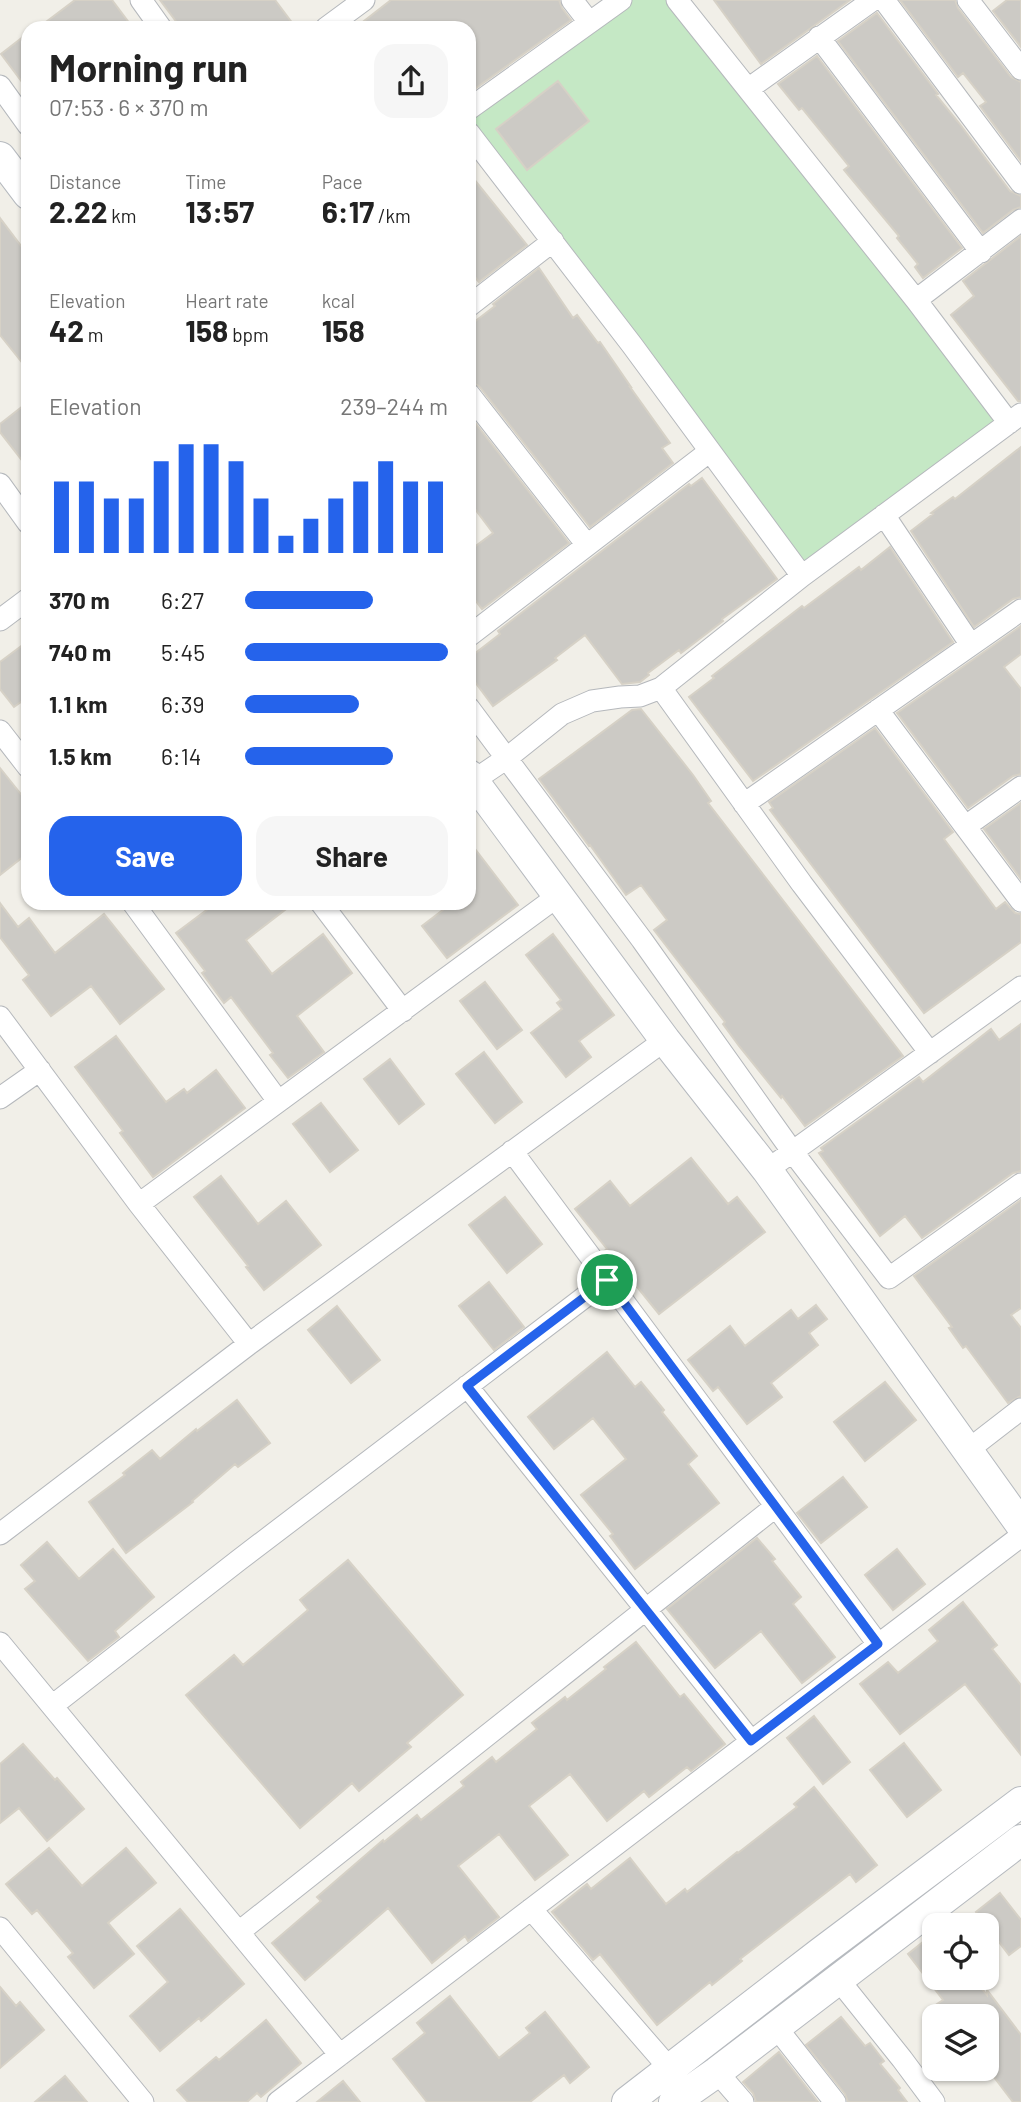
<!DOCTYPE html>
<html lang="en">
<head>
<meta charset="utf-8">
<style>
	:root { --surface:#fff; --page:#f6f6f6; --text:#222; --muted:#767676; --accent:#2563eb }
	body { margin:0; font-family:Barlow,sans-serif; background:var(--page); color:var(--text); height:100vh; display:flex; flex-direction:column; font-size:26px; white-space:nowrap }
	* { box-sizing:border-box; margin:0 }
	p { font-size:23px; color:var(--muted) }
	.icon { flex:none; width:38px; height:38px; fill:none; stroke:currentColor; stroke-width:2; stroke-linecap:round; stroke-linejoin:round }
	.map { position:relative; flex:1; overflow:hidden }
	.sheet { position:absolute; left:21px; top:21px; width:455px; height:889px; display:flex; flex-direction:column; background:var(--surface); border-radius:21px; box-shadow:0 2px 5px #0004 }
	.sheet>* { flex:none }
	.controls { position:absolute; left:922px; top:1913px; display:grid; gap:14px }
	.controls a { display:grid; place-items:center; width:77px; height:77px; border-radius:14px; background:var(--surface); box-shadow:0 2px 5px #0004; font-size:35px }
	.pin { position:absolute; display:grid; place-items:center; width:60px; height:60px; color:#fff; margin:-30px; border:4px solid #fff; border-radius:50%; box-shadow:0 2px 7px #0007 }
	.round { display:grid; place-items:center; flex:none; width:74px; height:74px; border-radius:21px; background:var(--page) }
	.head { display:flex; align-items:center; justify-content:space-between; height:119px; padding:0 28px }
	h1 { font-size:38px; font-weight:700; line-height:52px }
	.metrics { display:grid; grid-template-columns:repeat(3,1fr); gap:10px; height:119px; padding:7px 28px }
	.metrics div { display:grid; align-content:center }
	.metrics b { font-size:30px; font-weight:700 }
	.metrics small { font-size:19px; font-weight:400 }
	.metrics p { font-size:19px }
	.chart { height:196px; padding:14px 28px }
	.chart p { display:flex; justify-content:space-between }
	.chart svg { width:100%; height:126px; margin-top:7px; stroke:var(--accent); stroke-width:6 }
	.primary-button { display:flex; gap:14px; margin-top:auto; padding:14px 28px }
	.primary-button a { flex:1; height:80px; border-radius:21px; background:var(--accent); color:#fff; font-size:28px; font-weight:700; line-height:80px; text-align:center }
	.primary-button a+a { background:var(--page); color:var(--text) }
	ul { padding:0 28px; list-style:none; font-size:23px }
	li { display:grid; grid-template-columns:112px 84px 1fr; align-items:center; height:52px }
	li i { height:18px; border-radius:9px; background:var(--accent) }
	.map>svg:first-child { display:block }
	.green { fill:#c5e8c5 }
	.building { fill:#cccac5; stroke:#d6d1c6; stroke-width:2 }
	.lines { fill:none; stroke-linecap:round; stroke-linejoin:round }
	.street-casing { stroke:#b5b8bc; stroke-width:23 }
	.secondary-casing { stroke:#b6babf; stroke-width:32 }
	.street { stroke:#fff; stroke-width:21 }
	.secondary { stroke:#fff; stroke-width:30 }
	.route-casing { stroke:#fff; stroke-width:14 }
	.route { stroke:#2563eb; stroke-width:9 }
</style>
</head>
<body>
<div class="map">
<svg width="1021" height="2102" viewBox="0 0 1021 2102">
	<rect width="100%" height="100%" fill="#f1efe8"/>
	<path class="green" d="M624,0H677L1009,423L803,575L469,126V113Z"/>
	<path class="building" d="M75,0H112L133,28H38Z
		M160,0H275L296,28H181Z
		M391,0H559L562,8L571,20L469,93V28H355Z
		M714,0H850L761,64Z
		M900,0H955L958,8L1011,77L1021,82V161L980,106L986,102L963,73L958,77Z
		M1007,0H1021V47L993,11Z
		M877,13L938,94L936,95L959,123L1010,191L1021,196V207L1013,210L983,233L838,41Z
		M28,33V90L1,54Z
		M817,56L962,248L923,278L915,267L918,264L897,238L899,236L844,170L849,166L802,108L799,110L778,84Z
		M558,81L589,121L527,170L496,129Z
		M469,173L527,245L479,282L469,270Z
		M0,218L28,255V370L0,335Z
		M1021,236V401H1018L951,315L974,296L963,281Z
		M539,268L573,318L577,315L598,343L600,342L631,387H630L670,443L662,448L673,463L590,527L479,386L469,381V326L495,306L493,304Z
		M28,402V468L0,432V424Z
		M469,415L569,543L482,609L469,592V551L493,533L469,501Z
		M1021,447V597L1013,599L974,627L911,531L933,514L931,513L953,497L955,499Z
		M702,478L777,579L722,619L723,621L681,653L679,650L648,673L649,675L640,682L622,684L585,635L555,658L557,660L493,706L469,674V658L500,634L498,631L689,484L691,486Z
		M890,547L953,642L753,781L689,697L714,678L712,676L802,606L804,608L859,567L861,570Z
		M1021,626V654L1004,667L1021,689V774L1013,776L968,808L897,713Z
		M28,641V697L14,707L0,689V662Z
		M641,709L693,775L711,801L708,803L903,1056L805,1126L782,1096L781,1098L739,1046L723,1024L725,1022L654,930L667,920L641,885L626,895L590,845L589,846L539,779L632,710Z
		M875,728L953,832L944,839L996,909L1005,902L1015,913L1021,914V942L924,1013L770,810L773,808L769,802Z
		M0,768L28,803V853L0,875Z
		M1021,803V879L984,829Z
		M469,841L518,905L447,958L422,926L452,903H469Z
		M0,903L18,927L29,918L55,953L104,914L164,989L120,1024L91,986L51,1016L23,980L29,975L0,937Z
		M216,903H294L246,940L272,974L323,934L352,973L297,1016L324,1052L288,1078L270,1055L273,1053L231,997L224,1003L202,973L205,971L176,933Z
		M553,934L614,1015L579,1041L591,1057L566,1077L531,1033L562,1009L557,1003L561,1000L526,955Z
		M485,982L522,1030L497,1049L460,1001Z
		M1021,1024V1171L1013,1173L922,1238L905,1216L880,1236L819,1153L823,1151L821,1148L919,1077L923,1082L991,1029L999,1040Z
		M116,1036L166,1102L184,1089L187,1093L216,1070L245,1108L153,1177L120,1133L123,1131L75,1067Z
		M484,1052L522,1102L495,1123L456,1074Z
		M390,1059L424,1104L399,1124L364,1079Z
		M321,1103L358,1150L330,1172L293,1124Z
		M691,1158L728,1204L737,1197L765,1232L659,1314L634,1283L630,1287L603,1252L607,1249L575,1209L610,1181L630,1206Z
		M221,1176L258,1224L286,1201L321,1245L264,1290L246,1267L248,1266L194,1197Z
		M505,1197L542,1244L507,1273L469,1225Z
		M1021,1200V1308L1011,1315L1021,1328V1396L1008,1403L966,1346L963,1348L949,1328L952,1327L914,1276Z
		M489,1282L524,1327L494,1350L459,1306Z
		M816,1305L827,1319L809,1333L818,1345L771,1383L782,1397L747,1424L718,1387L713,1391L688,1360L730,1326L745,1346L791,1310L798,1319Z
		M337,1306L380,1360L351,1383L308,1330Z
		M607,1352L635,1387L641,1382L664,1410L662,1412L697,1456L688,1464L719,1503L635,1569L610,1536L613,1534L581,1495L626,1459L593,1418L554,1449L528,1417Z
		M885,1382L916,1420L865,1461L834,1422Z
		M237,1400L270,1443L238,1467L235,1464L192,1501L193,1502L126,1553L89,1502L125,1475L123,1473L152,1450L160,1459L196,1429L197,1431Z
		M843,1477L867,1507L821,1543L797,1513Z
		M757,1538L775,1559L772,1561L801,1597L793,1604L835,1657L802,1683L761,1631L715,1668L667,1609Z
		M47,1542L79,1579L113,1549L154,1597L115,1631L119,1637L88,1661L25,1589L35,1581L21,1565Z
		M897,1549L925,1584L893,1610L865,1575Z
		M348,1560L463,1695L407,1743L411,1747L359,1791L352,1783L300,1828L186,1695L234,1655L243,1665L308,1610L300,1600Z
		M963,1602L997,1645L992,1649L1021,1685V1755L965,1684L900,1734L860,1684L888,1662L898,1673L938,1641L929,1630Z
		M636,1642L680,1697L684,1694L725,1744L691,1771L687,1767L649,1797L644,1791L607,1821L570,1774L529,1806L568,1855L535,1880L499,1834L458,1866L499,1917L468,1941L465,1936L432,1963L388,1908L305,1980L272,1943L321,1901L317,1897L383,1840L384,1842L417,1815L421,1820L464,1786L461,1782L492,1757L496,1762L537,1729L532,1723L565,1697L567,1700L606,1669L604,1667Z
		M814,1716L850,1762L823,1784L787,1738Z
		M904,1743L941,1790L907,1817L870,1770Z
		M23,1744L55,1780L57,1778L84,1809L47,1841L19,1808L0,1823V1764Z
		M814,1787L877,1865L856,1882L850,1874L740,1959L742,1961L712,1985L710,1982L657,2025L600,1954L593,1960L552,1912L587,1884L591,1889L630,1858L666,1904L685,1889L687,1892L737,1852L738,1853L797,1807L794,1804Z
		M49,1848L82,1886L126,1848L156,1883L108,1923L134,1954L94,1988L68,1957L73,1953L37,1910L32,1914L6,1884Z
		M1000,1893L1021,1920V1946L1009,1955L976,1912Z
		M180,1909L244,1984L201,2021L199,2018L160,2051L130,2016L168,1982L137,1946Z
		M934,1933V1978H973L987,1995V1990L1021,2035V2102H1013L987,2068V2016H946L937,2004L943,2000L908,1954Z
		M0,1987L16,2006L20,2002L44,2030L0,2068Z
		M450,1996L499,2058L530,2033L526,2028L545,2012L589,2067L570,2083L564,2075L530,2102H427L393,2059L425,2033L417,2023Z
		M841,2017L865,2046L870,2043L884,2061L880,2064L900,2088L898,2090L907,2102H848L845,2094L806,2045Z
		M266,2020L301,2063L261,2097L257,2093L247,2102H188L177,2090L216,2057L219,2060Z
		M779,2052L818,2102H756L753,2093L743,2082Z
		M65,2076L87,2102H35Z
		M343,2081L360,2102H317Z"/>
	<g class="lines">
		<g class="street-casing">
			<path id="street" d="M141,0L161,28
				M572,0L589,22
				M677,0L916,300L1009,423
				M884,0L1021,183
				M968,0L1021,69
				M326,28L364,0
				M819,37L981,252
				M0,86L28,125
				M748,89L873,0
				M469,109L621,0
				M469,133L632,345L802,576
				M916,300L1021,220
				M469,306L553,241
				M469,394L587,545
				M0,484L28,523
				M884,515L971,645
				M0,620L28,599
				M469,636L710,451
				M661,688L802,884L930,1053
				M469,708L642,940L792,1151L889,1278L1021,1184
				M878,710L1021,901
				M0,731L28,767
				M473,781L507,758L562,714L592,701L620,697L640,696L661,688L802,576L1021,414
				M744,804L1021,610
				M966,826L1021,787
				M133,903L278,1101
				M321,903L403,1011
				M0,1017L139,1204L249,1344
				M0,1098L40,1070
				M512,1151L878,1644
				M767,1170L1021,987
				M139,1204L558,896
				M467,1386L751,1741
				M968,1450L1021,1409
				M0,1534L249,1344L665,1040
				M0,1643L340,2055
				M52,1706L239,1560L607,1280
				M531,1909L670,2069
				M0,1928L143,2102
				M239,1932L775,1507
				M838,1979L902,2059L934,2102
				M776,2027L835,2102
				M717,2072L743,2102
				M278,2102L1021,1536"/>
		</g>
		<g class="secondary-casing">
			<path id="secondary" d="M0,157L28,194
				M469,775L665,1040L767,1170L1021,1525
				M627,2102L820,1953L1021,1802
				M674,2102L717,2072L1021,1840"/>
		</g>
		<use href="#street" class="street"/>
		<use href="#secondary" class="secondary"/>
	</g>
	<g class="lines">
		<g class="route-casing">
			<path id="route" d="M607,1280L878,1644L751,1741L467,1386Z"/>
		</g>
		<use href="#route" class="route"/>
	</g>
</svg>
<div class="controls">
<a><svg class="icon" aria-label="locate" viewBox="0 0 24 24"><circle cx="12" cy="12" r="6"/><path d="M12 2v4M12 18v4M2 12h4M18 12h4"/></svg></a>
<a><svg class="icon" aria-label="layers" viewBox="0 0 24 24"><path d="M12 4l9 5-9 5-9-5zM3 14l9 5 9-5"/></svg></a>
</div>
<div class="pin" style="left:607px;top:1280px;background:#1e9e55"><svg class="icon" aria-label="arrive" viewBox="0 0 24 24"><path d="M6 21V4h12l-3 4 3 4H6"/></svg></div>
<section class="sheet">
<div class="head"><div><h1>Morning run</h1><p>07:53 · 6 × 370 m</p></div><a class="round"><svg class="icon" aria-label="share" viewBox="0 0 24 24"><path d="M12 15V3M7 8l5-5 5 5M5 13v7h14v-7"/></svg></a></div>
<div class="metrics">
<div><p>Distance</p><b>2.22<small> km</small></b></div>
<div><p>Time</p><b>13:57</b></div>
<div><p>Pace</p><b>6:17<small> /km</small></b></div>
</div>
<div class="metrics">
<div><p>Elevation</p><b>42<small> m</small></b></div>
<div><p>Heart rate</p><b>158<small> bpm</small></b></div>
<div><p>kcal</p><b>158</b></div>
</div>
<div class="chart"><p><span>Elevation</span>239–244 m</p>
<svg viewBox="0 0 160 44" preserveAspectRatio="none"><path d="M5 44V19M15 44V19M25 44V25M35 44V25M45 44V12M55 44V6M65 44V6M75 44V12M85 44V25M95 44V38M105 44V32M115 44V25M125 44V19M135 44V12M145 44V19M155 44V19"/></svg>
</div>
<ul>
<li><b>370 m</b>6:27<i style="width:63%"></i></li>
<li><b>740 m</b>5:45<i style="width:100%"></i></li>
<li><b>1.1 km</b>6:39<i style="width:56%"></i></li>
<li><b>1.5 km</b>6:14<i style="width:73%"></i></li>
</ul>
<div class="primary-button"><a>Save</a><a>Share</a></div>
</section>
</div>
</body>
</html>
